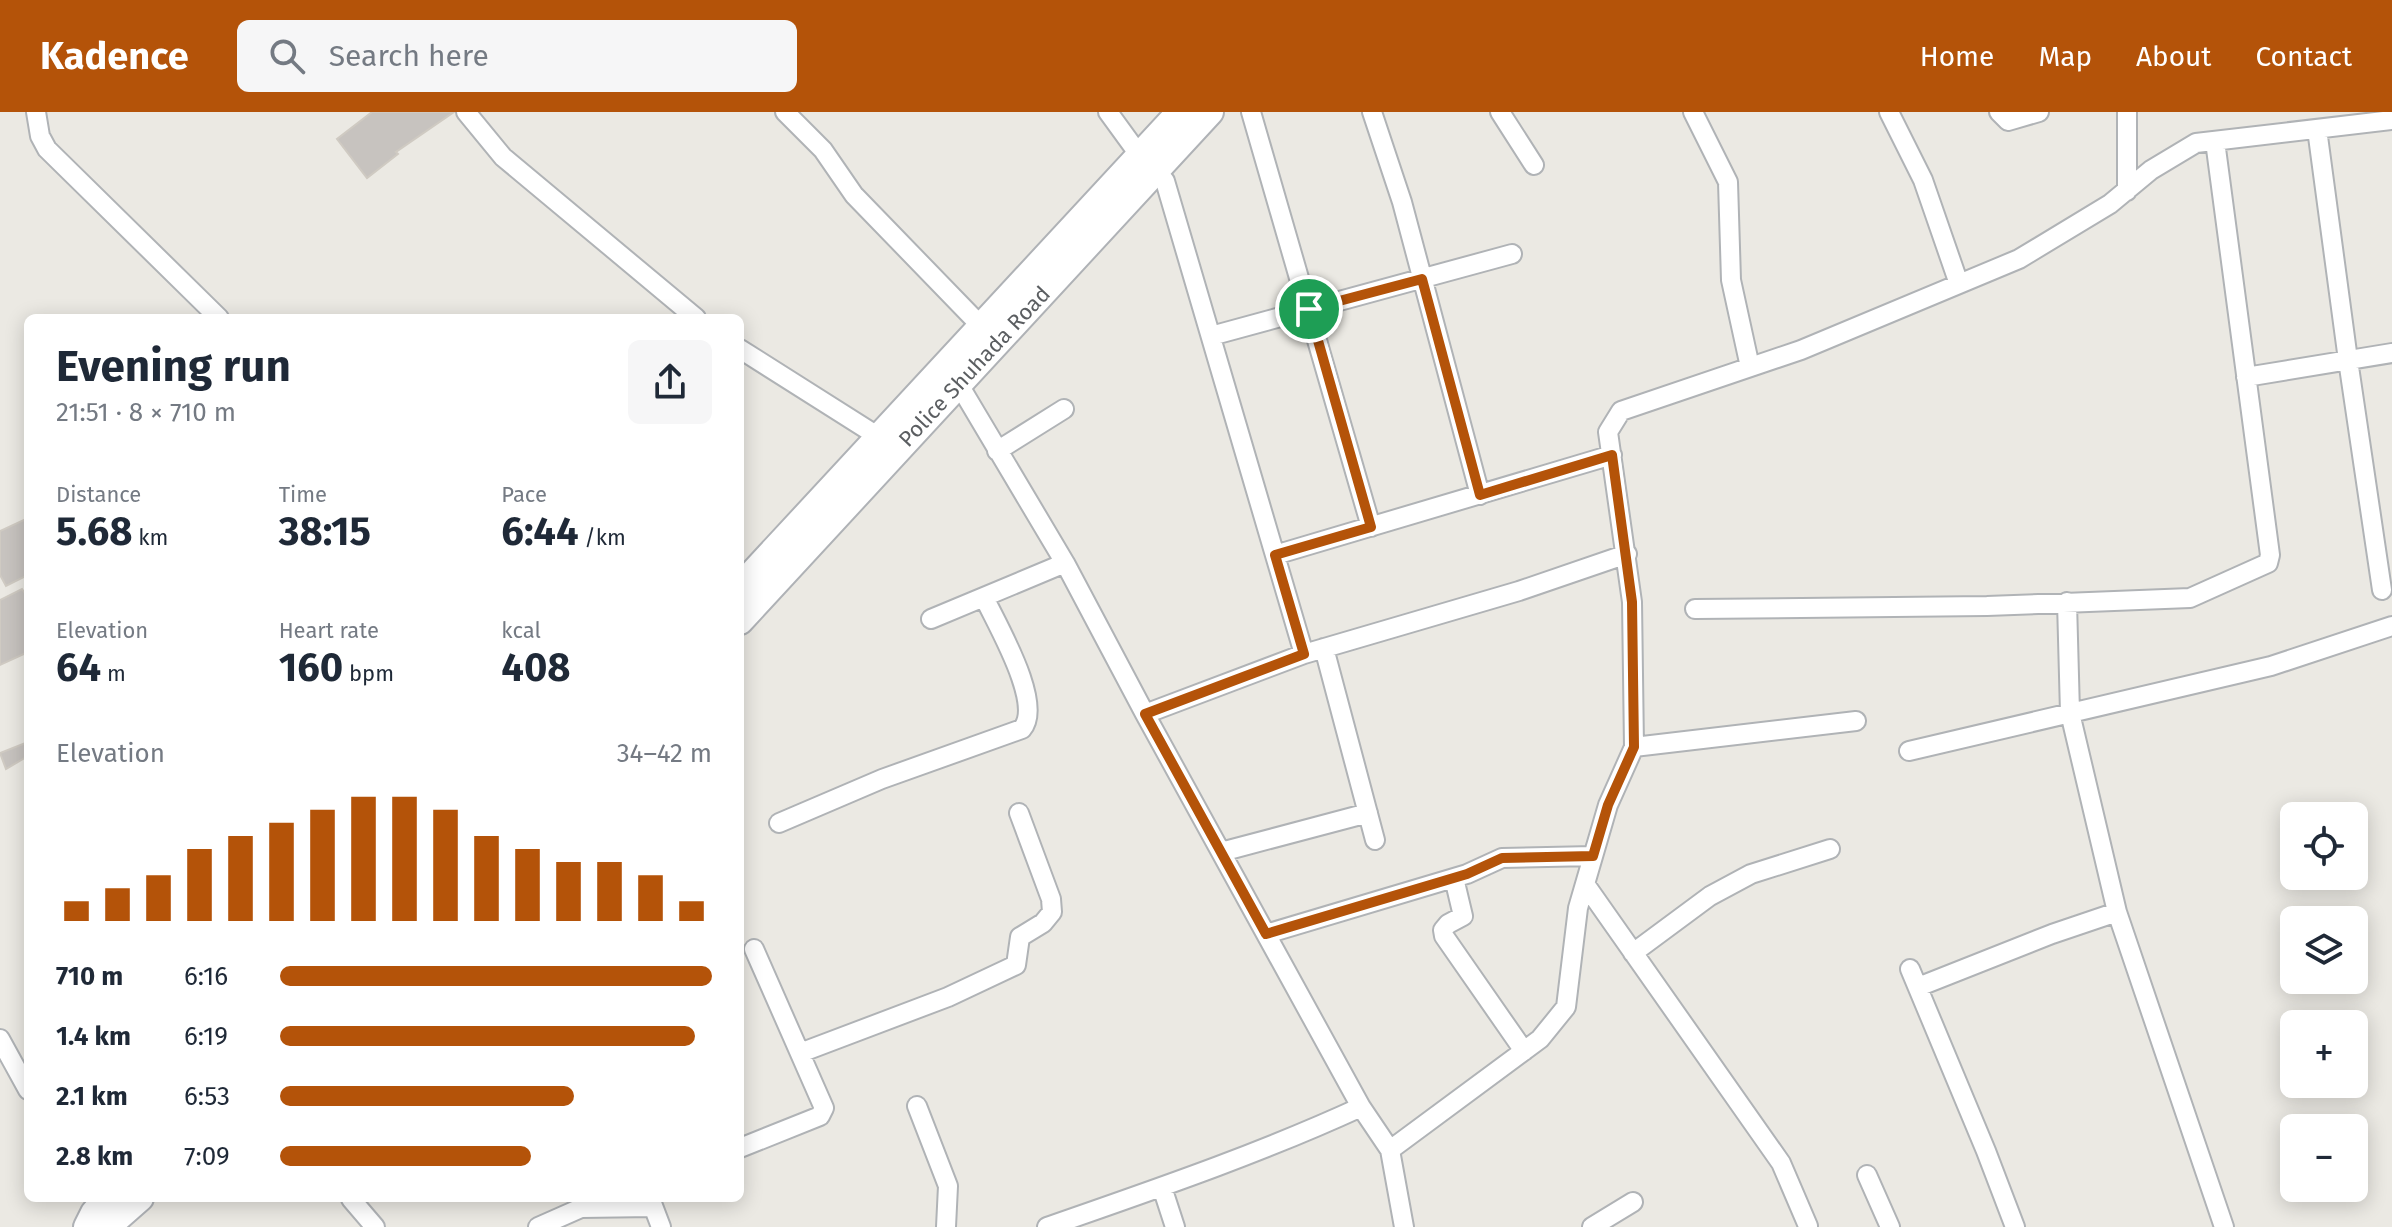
<!DOCTYPE html>
<html lang="en">
<head>
<meta charset="utf-8">
<style>
	:root { --surface:#fff; --page:#f6f6f7; --text:#1f2937; --muted:#747a83; --accent:#b45309 }
	body { margin:0; font-family:"Fira Sans",sans-serif; background:var(--page); color:var(--text); height:100vh; display:flex; flex-direction:column; font-size:30px; white-space:nowrap }
	* { box-sizing:border-box; margin:0 }
	p { font-size:26px; color:var(--muted) }
	.icon { flex:none; width:44px; height:44px; fill:none; stroke:currentColor; stroke-width:2; stroke-linecap:round; stroke-linejoin:round }
	.map { position:relative; flex:1; overflow:hidden }
	.details { position:absolute; left:24px; top:202px; width:720px; height:888px; display:flex; flex-direction:column; background:var(--surface); border-radius:12px; box-shadow:0 4px 20px #0003 }
	.details>* { flex:none }
	.controls { position:absolute; left:2280px; top:690px; display:grid; gap:16px }
	.controls a { display:grid; place-items:center; width:88px; height:88px; border-radius:12px; background:var(--surface); box-shadow:0 4px 20px #0003; font-size:40px }
	.pin { position:absolute; display:grid; place-items:center; width:68px; height:68px; color:#fff; margin:-34px; border:4px solid #fff; border-radius:50%; box-shadow:0 2px 8px #0007 }
	.round { display:grid; place-items:center; flex:none; width:84px; height:84px; border-radius:12px; background:var(--page) }
	.summary { display:flex; align-items:center; justify-content:space-between; height:136px; padding:0 32px }
	h1 { font-size:44px; font-weight:700; line-height:60px }
	.stats { display:grid; grid-template-columns:repeat(3,1fr); gap:12px; height:136px; padding:8px 32px }
	.stats div { display:grid; align-content:center }
	.stats b { font-size:40px; font-weight:700 }
	.stats small { font-size:22px; font-weight:400 }
	.stats p { font-size:22px }
	.chart { height:224px; padding:16px 32px }
	.chart p { display:flex; justify-content:space-between }
	.chart svg { width:100%; height:144px; margin-top:8px; stroke:var(--accent); stroke-width:6 }
	ul { padding:0 32px; list-style:none; font-size:26px }
	li { display:grid; grid-template-columns:128px 96px 1fr; align-items:center; height:60px }
	li i { height:20px; border-radius:10px; background:var(--accent) }
	header { display:flex; align-items:center; gap:48px; box-sizing:border-box; height:112px; padding:0 40px; background:var(--accent); color:#fff }
	header strong { font-size:38px }
	nav { display:flex; gap:44px; margin-inline-start:auto; font-size:28px }
	.search { width:560px; height:72px; background:var(--page); display:flex; align-items:center; gap:20px; box-sizing:border-box; padding:0 28px; border-radius:12px; color:var(--muted); font-size:30px }
	.map>svg:first-child { display:block }
	.building { fill:#c7c3bf; stroke:#cfcac2; stroke-width:2 }
	.lines { fill:none; stroke-linecap:round; stroke-linejoin:round }
	.minor-casing { stroke:#b0b3b6; stroke-width:22 }
	.secondary-casing { stroke:#afb2b6; stroke-width:30 }
	.minor { stroke:#fff; stroke-width:18 }
	.secondary { stroke:#fff; stroke-width:26 }
	.route-casing { stroke:#fff; stroke-width:16 }
	.route { stroke:#b45309; stroke-width:10 }
	.labels { text-anchor:middle; stroke-width:7; stroke-linejoin:round; paint-order:stroke }
	.street-label { font-size:22px; fill:#5b5e61; stroke:#fff }
</style>
</head>
<body>
<header>
<strong>Kadence</strong>
<div class="search"><svg class="icon" aria-label="search" viewBox="0 0 24 24"><circle cx="10" cy="10" r="6"/><path d="M15 15l6 6"/></svg>Search here</div>
<nav><a>Home</a><a>Map</a><a>About</a><a>Contact</a></nav>
</header>
<div class="map">
<svg width="2392" height="1115" viewBox="0 0 2392 1115">
	<rect width="100%" height="100%" fill="#ebe9e3"/>
	<path class="building" d="M372,0H454L396,40L398,42L367,66L337,27Z
		M28,406V463L6,474L0,463V419Z
		M22,477L28,486V540L0,553V488Z
		M28,630V644L6,657L0,641Z"/>
	<g class="lines">
		<g class="minor-casing">
			<path id="minor" d="M36,0L40,24L47,37L219,206
				M466,0L503,45L696,206
				M785,0L823,38L854,83L981,214
				M1108,0L1140,44
				M1251,0L1371,415
				M1372,0L1402,90L1480,383
				M1500,0L1534,53
				M1693,0L1728,70L1731,168L1750,255
				M1889,0L1923,68L1959,172
				M1999,0L2008,9L2039,0
				M2317,17L2348,248L2382,478
				M1155,58L1165,69L1304,542
				M2127,79V0
				M1211,224L1512,142
				M740,237L879,325
				M2246,265L2392,241
				M958,271L1065,451L1145,602L1361,995L1390,1038L1404,1115
				M997,339L1064,297
				M1275,443L1612,343
				M2067,490L2070,601L2117,800L2224,1115
				M1695,497L1987,494L2190,486L2268,451L2270,443L2215,29
				M931,507L1065,451
				M1324,536L1375,728
				M1145,602L1304,542L1519,479L1627,442
				M1634,635L1856,609
				M1909,639L2271,554L2392,514
				M779,711L882,667L1022,617C1044,592 997,513 984,485
				M1221,740L1368,701
				M1454,766L1463,804L1448,812L1443,818L1444,824L1524,939
				M1585,772L1781,1051L1808,1114
				M1266,822L1467,762L1502,746L1593,744
				M1633,841L1710,784L1751,762L1830,737
				M1910,857L1986,1039L2015,1115
				M1918,875L2052,822L2117,800
				M0,927L28,978
				M800,941L948,885L1016,853L1020,825L1043,811L1052,800L1051,787L1019,701
				M917,994L948,1074L946,1115
				M740,1036L820,1004L824,996L754,837
				M1390,1038L1540,927L1566,895L1578,796L1608,693L1634,635L1632,490L1608,320L1621,299L1801,238L2019,147L2110,92L2151,58L2196,31L2392,8
				M1867,1063L1890,1115
				M1162,1075L1175,1115
				M650,1086L661,1115
				M351,1087L375,1115
				M538,1115L581,1096L653,1095
				M1047,1115C1153,1078 1259,1042 1361,995
				M1592,1115L1633,1090"/>
		</g>
		<g class="secondary-casing">
			<path id="secondary" d="M740,475L1180,0
				M740,509L1210,0
				M87,1115L94,1101L107,1086
				M107,1115L140,1086"/>
		</g>
		<use href="#minor" class="minor"/>
		<use href="#secondary" class="secondary"/>
	</g>
	<g class="lines">
		<g class="route-casing">
			<path id="route" d="M1422,167L1480,383L1612,343L1632,490L1634,635L1608,693L1593,744L1502,746L1467,762L1266,822L1145,602L1304,542L1275,443L1371,415L1309,197Z"/>
		</g>
		<use href="#route" class="route"/>
	</g>
	<g class="labels">
		<g class="street-label">
			<text transform="translate(974 254) rotate(-47)" y="8">Police Shuhada Road</text>
		</g>
	</g>
</svg>
<div class="controls">
<a><svg class="icon" aria-label="locate" viewBox="0 0 24 24"><circle cx="12" cy="12" r="6"/><path d="M12 2v4M12 18v4M2 12h4M18 12h4"/></svg></a>
<a><svg class="icon" aria-label="layers" viewBox="0 0 24 24"><path d="M12 4l9 5-9 5-9-5zM3 14l9 5 9-5"/></svg></a>
<a>+</a>
<a>−</a>
</div>
<div class="pin" style="left:1309px;top:197px;background:#1e9e55"><svg class="icon" aria-label="arrive" viewBox="0 0 24 24"><path d="M6 21V4h12l-3 4 3 4H6"/></svg></div>
<section class="details">
<div class="summary"><div><h1>Evening run</h1><p>21:51 · 8 × 710 m</p></div><a class="round"><svg class="icon" aria-label="share" viewBox="0 0 24 24"><path d="M12 15V3M7 8l5-5 5 5M5 13v7h14v-7"/></svg></a></div>
<div class="stats">
<div><p>Distance</p><b>5.68<small> km</small></b></div>
<div><p>Time</p><b>38:15</b></div>
<div><p>Pace</p><b>6:44<small> /km</small></b></div>
</div>
<div class="stats">
<div><p>Elevation</p><b>64<small> m</small></b></div>
<div><p>Heart rate</p><b>160<small> bpm</small></b></div>
<div><p>kcal</p><b>408</b></div>
</div>
<div class="chart"><p><span>Elevation</span>34–42 m</p>
<svg viewBox="0 0 160 44" preserveAspectRatio="none"><path d="M5 44V38M15 44V34M25 44V30M35 44V22M45 44V18M55 44V14M65 44V10M75 44V6M85 44V6M95 44V10M105 44V18M115 44V22M125 44V26M135 44V26M145 44V30M155 44V38"/></svg>
</div>
<ul>
<li><b>710 m</b>6:16<i style="width:100%"></i></li>
<li><b>1.4 km</b>6:19<i style="width:96%"></i></li>
<li><b>2.1 km</b>6:53<i style="width:68%"></i></li>
<li><b>2.8 km</b>7:09<i style="width:58%"></i></li>
</ul>
</section>
</div>
</body>
</html>
